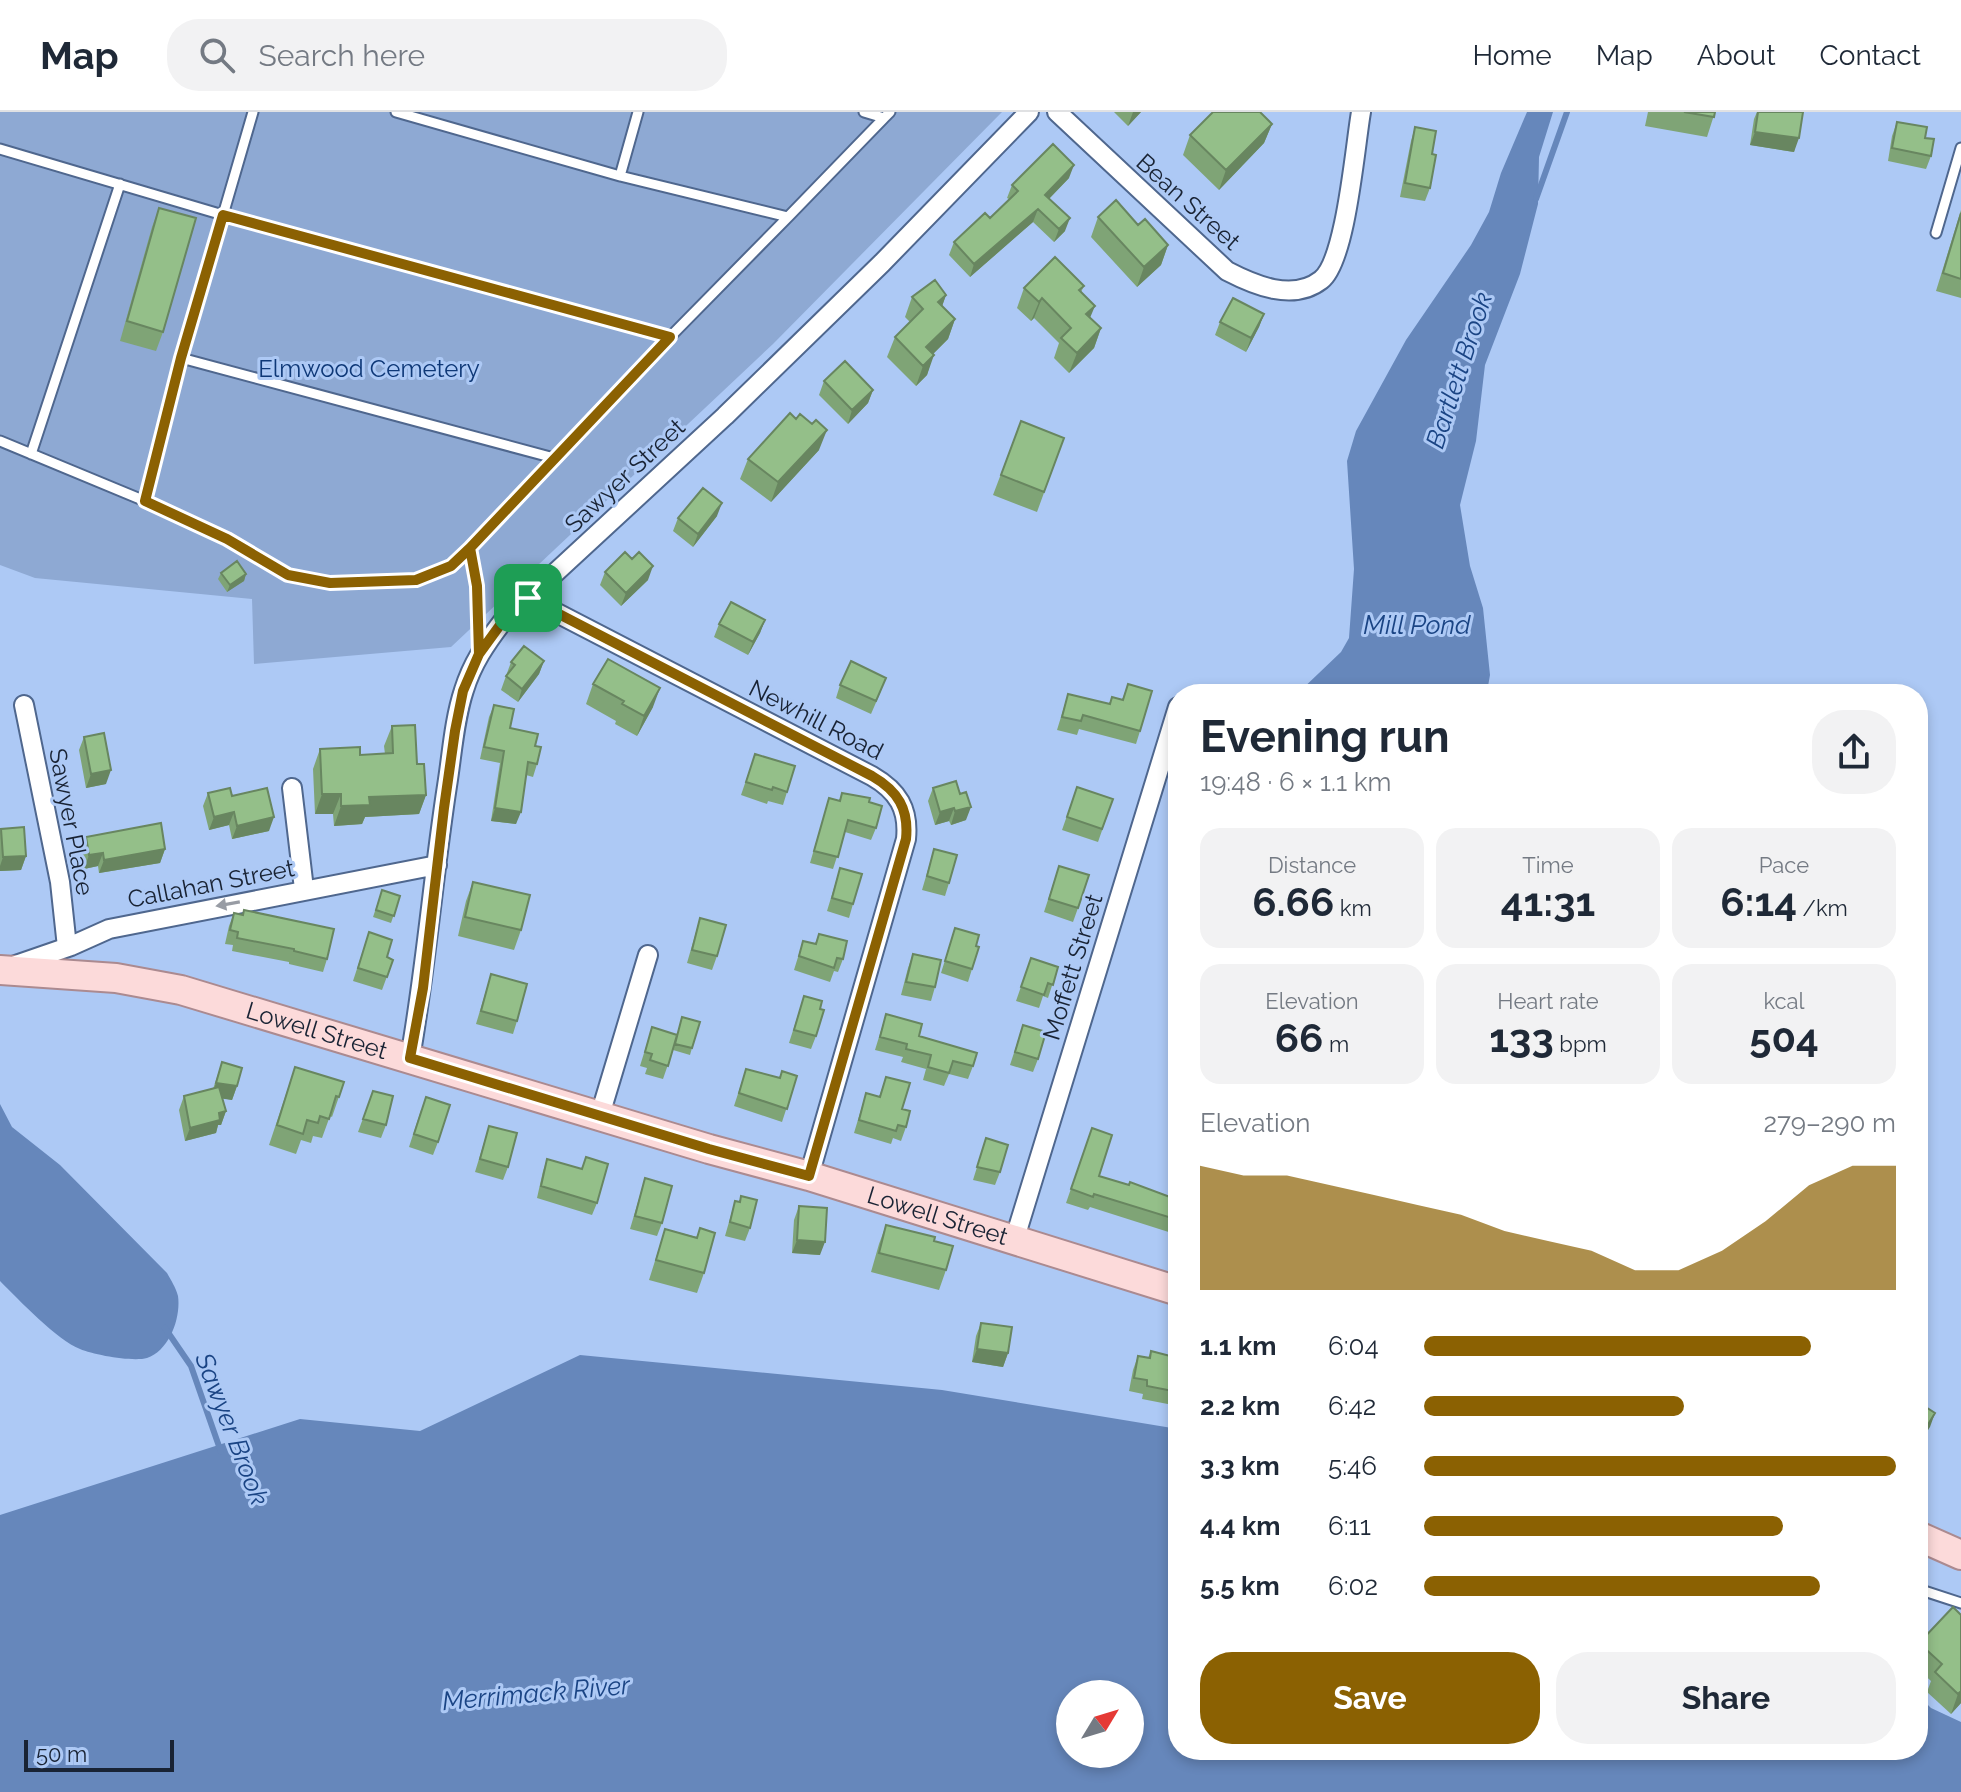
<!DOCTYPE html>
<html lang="en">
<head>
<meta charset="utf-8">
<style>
	:root { --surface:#fff; --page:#f2f2f3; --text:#1f2937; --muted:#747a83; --line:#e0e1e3; --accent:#8b6102 }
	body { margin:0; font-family:Raleway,sans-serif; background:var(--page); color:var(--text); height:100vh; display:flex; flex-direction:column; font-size:30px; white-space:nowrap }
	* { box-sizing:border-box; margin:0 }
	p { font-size:26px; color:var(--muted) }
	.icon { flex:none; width:44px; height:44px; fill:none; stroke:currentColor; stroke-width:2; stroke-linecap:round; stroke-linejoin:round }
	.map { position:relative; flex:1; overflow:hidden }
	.drawer { position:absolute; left:1168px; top:572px; width:760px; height:1076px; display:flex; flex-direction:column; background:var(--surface); border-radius:32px; box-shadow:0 4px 12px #0003 }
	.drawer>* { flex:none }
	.needle { width:52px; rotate:52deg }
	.fabs { position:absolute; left:1056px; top:1568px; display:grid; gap:16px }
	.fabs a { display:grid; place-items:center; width:88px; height:88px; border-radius:50%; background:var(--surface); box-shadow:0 4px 12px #0003; font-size:40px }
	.scale { position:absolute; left:24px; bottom:20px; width:150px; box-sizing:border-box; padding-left:8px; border:4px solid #192334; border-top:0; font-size:22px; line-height:28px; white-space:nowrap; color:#192334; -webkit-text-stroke:6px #adc9f5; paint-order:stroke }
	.pin { position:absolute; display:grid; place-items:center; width:68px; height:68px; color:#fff; margin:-34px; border-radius:16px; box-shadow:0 4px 12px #0006 }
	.round { display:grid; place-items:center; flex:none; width:84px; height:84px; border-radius:32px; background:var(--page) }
	.overview { display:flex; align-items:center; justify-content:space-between; height:136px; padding:0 32px }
	h1 { font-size:44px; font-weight:700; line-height:60px }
	.figures { display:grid; grid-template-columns:repeat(3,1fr); gap:12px; height:136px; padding:8px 32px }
	.figures div { display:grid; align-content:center; border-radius:20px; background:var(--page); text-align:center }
	.figures b { font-size:40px; font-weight:700 }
	.figures small { font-size:22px; font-weight:400 }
	.figures p { font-size:22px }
	.chart { height:224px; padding:16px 32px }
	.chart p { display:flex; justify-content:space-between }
	.chart svg { width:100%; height:144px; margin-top:8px; fill:var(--accent); opacity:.7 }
	.button { display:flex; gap:16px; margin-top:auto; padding:16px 32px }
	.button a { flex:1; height:92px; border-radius:32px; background:var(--accent); color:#fff; font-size:32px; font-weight:700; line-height:92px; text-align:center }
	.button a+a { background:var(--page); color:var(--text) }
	ul { padding:0 32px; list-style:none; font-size:26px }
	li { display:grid; grid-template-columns:128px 96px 1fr; align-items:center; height:60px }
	li i { height:20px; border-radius:10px; background:var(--accent) }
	header { display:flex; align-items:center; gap:48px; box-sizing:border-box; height:112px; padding:0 40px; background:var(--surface); border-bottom:2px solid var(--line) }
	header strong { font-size:38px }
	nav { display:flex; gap:44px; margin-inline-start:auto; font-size:28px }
	.search { width:560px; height:72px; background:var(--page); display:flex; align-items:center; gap:20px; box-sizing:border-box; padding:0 28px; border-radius:32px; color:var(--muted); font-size:30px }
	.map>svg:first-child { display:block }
	.green { fill:#8ea9d3 }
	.water { fill:#6687bb; fill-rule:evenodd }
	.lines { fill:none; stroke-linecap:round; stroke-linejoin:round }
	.stream { stroke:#6687bb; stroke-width:6 }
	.service-casing { stroke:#4f678e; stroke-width:13 }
	.minor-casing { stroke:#4f678e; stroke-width:22 }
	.primary-casing { stroke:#ab8a90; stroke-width:32 }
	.service { stroke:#fff; stroke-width:9 }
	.minor { stroke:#fff; stroke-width:18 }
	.primary { stroke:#fcdada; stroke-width:28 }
	.wall { fill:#7fa476 }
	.shaded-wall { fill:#688660 }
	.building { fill:#94bf89; stroke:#688660; stroke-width:2 }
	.oneway { fill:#989ca4 }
	.route-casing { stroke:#fff; stroke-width:16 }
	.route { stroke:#8b6102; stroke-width:10 }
	.labels { text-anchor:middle; stroke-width:6; stroke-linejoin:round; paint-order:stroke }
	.street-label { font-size:24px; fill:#192334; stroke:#adc9f5 }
	.park-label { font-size:24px; fill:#0e3877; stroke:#adc9f5 }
	.water-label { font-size:26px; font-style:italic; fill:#1a4484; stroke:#adc9f5 }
</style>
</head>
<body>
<header>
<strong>Map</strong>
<div class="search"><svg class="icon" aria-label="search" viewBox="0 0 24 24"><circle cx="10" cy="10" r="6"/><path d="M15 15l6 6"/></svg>Search here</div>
<nav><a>Home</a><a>Map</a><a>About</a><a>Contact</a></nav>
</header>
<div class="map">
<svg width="1961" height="1680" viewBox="0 0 1961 1680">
	<rect width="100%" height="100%" fill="#adc9f5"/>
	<path class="green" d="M0,0H1002L773,232L451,535L254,552L252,487L35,466L0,453Z"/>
	<path class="water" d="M1527,0H1553L1539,45L1538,92L1520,162L1485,253L1476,329L1460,393L1470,454L1483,496L1490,563L1487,580L1297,582L1341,540L1349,526L1354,457L1347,349L1356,319L1406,228L1471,133L1489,100L1501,61Z
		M0,992L12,1015L60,1053L167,1161C171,1168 176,1176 178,1184C181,1205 170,1238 147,1246C133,1250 94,1243 80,1237C58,1229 18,1187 0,1169Z
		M580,1243L942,1278L1178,1317V1638H1918V1583L1931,1596L1961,1610V1680H0V1403L300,1307L420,1319ZM1130,1582V1642H1070V1582Z"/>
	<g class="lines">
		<path class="stream" d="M1536,87L1567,0
			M165,1216L191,1254L221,1340"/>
		<g class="service-casing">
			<path id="service" d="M396,0L620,64L638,0
				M864,0L884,6L890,0
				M0,37L223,103L253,0
				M620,64L788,105L670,225
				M788,105L884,6
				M1936,121L1961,36
				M181,246L554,346L670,225L223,103L181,246L145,389L227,427L288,463L330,471L416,468L451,454L470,436L477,474L478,539
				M0,329L145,389
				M31,342L120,72
				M470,436L554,346
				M1918,1477L1961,1491"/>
		</g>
		<g class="minor-casing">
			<path id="minor" d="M1057,0L1227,159C1254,173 1293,190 1321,168C1346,149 1355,34 1361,0
				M528,486L872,664C898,679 909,697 906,727L809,1064
				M24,593L60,770L67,835
				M292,676L304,777
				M13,854L71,834L109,817L437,753
				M410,946C426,856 433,765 447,674C452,643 454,608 464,578C472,552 486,531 503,509L725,304L882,151L1029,0
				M600,1003L648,843
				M1014,1129L1178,595"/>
		</g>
		<g class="primary-casing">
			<g id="primary">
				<path id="s1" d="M0,858L116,866L181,878L709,1037L809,1064L1178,1179"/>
				<path d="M1918,1424L1961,1443"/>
			</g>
		</g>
		<use href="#service" class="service"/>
		<use href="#minor" class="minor"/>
		<use href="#primary" class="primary"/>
	</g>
	<path class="wall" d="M1114,0H1141L1128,14Z
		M1648,0H1715L1707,25L1645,14Z
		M1757,0H1803L1794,40L1750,33L1754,7Z
		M1897,10L1925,26L1931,44L1926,57L1888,49L1892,24Z
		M1272,12L1264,31L1219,78L1183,43L1190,23Z
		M1415,15L1432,42L1430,76L1425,89L1400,85L1411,29Z
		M1069,66L1049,87L1065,119L1054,130L1033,110L970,165L949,143L954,130L990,106L1009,87L1007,86L1012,73Z
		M159,96L163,220L156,239L120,229L152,115Z
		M1961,98V186L1936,179Z
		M1098,105L1138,113L1168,133L1161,153L1137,175L1091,125Z
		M1084,174L1081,180L1090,205L1101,216L1094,236L1069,261L1054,246L1059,231L1034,206L1031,209L1017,196L1024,176Z
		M946,183L942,194L955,207L948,227L933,242L927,263L916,274L887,245L895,225L910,210L905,205L912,185Z
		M1264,202L1259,215L1246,240L1215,223L1220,210Z
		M824,269L873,278L868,291L848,312L819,283Z
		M796,307L819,338L771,390L740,367L748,347Z
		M1021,309L1064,326L1037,400L993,383Z
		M717,404L693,435L673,419L678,406Z
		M632,447L648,468L621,494L600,473L605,460Z
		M221,461L246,462L244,469L227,480L218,467Z
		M765,508L760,521L748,543L714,525L719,512Z
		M544,549L539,562L518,590L501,578L511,550Z
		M593,572L653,595L637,624L615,612L616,609L586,592Z
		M1128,572L1140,619L1136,632L1079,617L1077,623L1057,618L1068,582L1109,592L1112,585L1122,588Z
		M840,573L881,579L871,602L836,586Z
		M494,593L510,616L535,634L537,652L533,665L526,663L516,712L491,709L500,651L480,647L489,605Z
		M392,614L417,652L426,683L419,702L365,705L362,712L334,714L333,702H315L313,657L320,637L360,643L385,642L384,634Z
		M84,625L106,672L86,676L79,638Z
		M755,642L787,680L783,693L768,689L767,692L741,683Z
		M1077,675L1113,687L1098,730L1062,718Z
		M933,676L966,708L951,713L949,709L935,713L928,689Z
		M208,681L232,684L269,719L232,727L229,713L209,718L203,694Z
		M829,686L839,689L876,716L871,728L845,720L833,757L810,751Z
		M1,717L26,744L21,758L0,759V720Z
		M86,725L165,737L160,751L99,761L98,754L84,757L81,738Z
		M934,737L949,771L945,784L922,778Z
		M1059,754L1078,796L1073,810L1044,800Z
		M840,756L853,792L849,806L827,799Z
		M473,770L521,818L514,838L458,824L466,789Z
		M382,778L400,784L391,811L373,805Z
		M244,798L327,847L323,860L289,852V850L232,839L233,833L225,832L229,814L234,801L242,803Z
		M700,806L717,844L712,858L687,851Z
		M955,816L976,834L972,857L968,870L941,861Z
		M369,820L387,845L393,848L382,878L353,869Z
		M819,822L843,847L838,860L834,859L830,870L794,858L803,829L815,832Z
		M913,842L935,875L931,889L901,883L908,856Z
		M1031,846L1058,855L1048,886L1043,884L1039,896L1016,889Z
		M491,862L517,909L513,922L476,912Z
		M804,884L820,897L816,924L811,937L789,931Z
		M886,902L919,924L973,954L968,967L949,962L944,974L923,968L926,957L901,950L903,945L875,938Z
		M1023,913L1038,947L1033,960L1010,953Z
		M652,915L692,936L690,943L673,938L663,967L645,962L647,956L640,954Z
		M222,950L237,974L232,988L222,986L226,999L221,1013H218L216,1021L185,1029L179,998L184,984L213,977Z
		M295,955L344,970L332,1005L330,1004L322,1026L313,1024L311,1031L301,1028L296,1042L269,1033Z
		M746,957L780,966L797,964L782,1010L734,994Z
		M886,965L902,997L906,1015L901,1029L893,1026L891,1032L854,1021L866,981L879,985Z
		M373,979L386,1013L381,1026L358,1020Z
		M421,998L438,1030L433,1043L409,1035Z
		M489,1014L508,1055L503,1068L475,1060Z
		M1092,1016L1099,1064L1178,1088V1123L1090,1095L1088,1098L1066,1091Z
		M986,1026L1000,1060L995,1073L973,1068Z
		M547,1047L597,1091L592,1103L537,1086L543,1059Z
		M645,1066L662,1111L657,1124L630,1117Z
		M735,1089L750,1116L745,1129L725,1124Z
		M799,1094L820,1143L792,1141L794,1108Z
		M886,1113L934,1129L946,1158L939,1178L871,1160L879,1132Z
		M700,1116L704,1161L697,1181L649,1168L665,1117L697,1125Z
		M981,1211L1008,1241L1003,1255L972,1250L976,1224Z
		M1151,1239L1178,1246V1294L1142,1287L1143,1282L1129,1279L1133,1258L1138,1244L1148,1246Z
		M1961,1503V1591L1951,1602L1927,1580L1931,1569L1918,1557V1534L1919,1531Z"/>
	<path class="shaded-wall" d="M1133,0H1141L1128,14Z
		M1272,12L1264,31L1219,78L1226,58Z
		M1755,20L1799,26L1794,40L1750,33Z
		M1074,53L1069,66L1040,96L1045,83Z
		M1038,97L1033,110L970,165L974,152Z
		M1070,106L1065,119L1054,130L1059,117Z
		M1168,133L1161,153L1137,175L1144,155Z
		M946,183L939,203L938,190Z
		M1042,186L1034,206L1031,209L1039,190Z
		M1095,194L1087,213L1086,202Z
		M1264,202L1259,215L1246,240L1251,226Z
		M955,207L948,227L922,253L926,235Z
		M1101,216L1094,236L1069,261L1077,241Z
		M934,243L927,263L916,274L923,254Z
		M873,278L868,291L848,312L852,298Z
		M827,318L819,338L771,390L778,370Z
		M722,391L717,404L693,435L698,422Z
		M653,454L648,468L621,494L626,481Z
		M246,462L244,469L227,480L230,473Z
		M765,508L760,521L748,543L753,530Z
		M544,549L539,562L518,590L522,577Z
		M660,576L653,595L637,624L644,604Z
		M111,658L106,672L86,676L91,662Z
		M322,682H341L333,702H315Z
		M426,683L419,702L365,705L362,712L334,714L341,694L369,685Z
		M971,695L966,708L951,713L955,699Z
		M495,696L521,700L516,712L491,709Z
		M954,696L949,709L935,713L940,700Z
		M234,700L229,713L209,718L214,705Z
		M274,705L269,719L232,727L237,714Z
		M165,737L160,751L99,761L104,748Z
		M103,741L98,754L84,757L89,743Z
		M26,744L21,758L0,759V754L3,745Z
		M216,971L237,974L232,988L211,985Z
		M226,999L221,1013H218L216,1021L185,1029L190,1016L219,1001Z
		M797,1128L825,1130L820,1143L792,1141Z
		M977,1237L1008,1241L1003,1255L972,1250Z
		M1935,1301L1930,1315L1918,1334V1329Z
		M1961,1579V1591L1951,1602L1958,1582Z"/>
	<path class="building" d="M1213,0H1260L1272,12L1226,58L1190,23Z
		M1684,0H1715L1714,5Z
		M1758,0H1803L1799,26L1755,20Z
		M1897,10L1927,15L1925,26L1934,27L1931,44L1892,36Z
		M1415,15L1436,19L1432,42L1436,43L1430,76L1405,71Z
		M1053,32L1074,53L1045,83L1070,106L1059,117L1038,97L974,152L954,130L985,101L990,106L1018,79L1012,73Z
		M1116,88L1138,113L1145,107L1168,133L1144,155L1098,105Z
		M159,96L196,106L163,220L127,209Z
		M1961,101V167L1943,161Z
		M1055,145L1084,174L1079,178L1095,194L1086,202L1101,216L1077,241L1061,226L1071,216L1042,186L1039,190L1024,176Z
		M935,168L946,183L938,190L955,207L926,235L934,243L923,254L895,225L923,197L912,185Z
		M1233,186L1264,202L1251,226L1220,210Z
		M845,249L873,278L852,298L824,269Z
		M790,301L796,307L800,302L812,312L816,308L827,318L778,370L748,347Z
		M1021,309L1064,326L1044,380L1001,363Z
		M703,376L722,391L698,422L678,406Z
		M625,440L632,447L639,440L653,454L626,481L605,460Z
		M237,449L246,462L230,473L221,461Z
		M731,490L765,508L753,530L719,512Z
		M524,534L544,549L522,577L506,564L515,553L511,550Z
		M608,547L660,576L644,604L622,592L624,589L593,572Z
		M851,549L886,566L876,589L840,573Z
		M1128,572L1152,579L1140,619L1083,603L1081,609L1062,605L1068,582L1110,592L1112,585L1123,588Z
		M494,593L514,597L510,616L538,622L535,634L541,635L537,652L528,650L521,700L495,696L504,639L484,635Z
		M415,613L417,652H424L426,683L369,685L370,693L341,694V682H322L320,637L360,635V643L393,641L392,614Z
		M104,621L111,658L91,662L84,625Z
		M755,642L795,654L787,680L773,675L772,678L746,670Z
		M956,669L960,682L966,680L971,695L955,699L954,696L940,700L933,676Z
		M1077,675L1113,687L1102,717L1067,705Z
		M230,676L232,684L267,676L274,705L237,714L234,700L214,705L208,681Z
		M842,681L870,686L869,690L882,694L876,716L848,708L838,745L814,739L829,686L840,689Z
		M161,711L165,737L104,748L103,741L89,743L86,725Z
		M24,715L26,744L3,745L1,717Z
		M934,737L957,743L949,771L927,764Z
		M1059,754L1089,763L1078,796L1049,787Z
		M840,756L862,762L853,792L832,786Z
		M473,770L530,783L521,818L465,805Z
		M382,778L400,784L394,804L376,798Z
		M244,798L334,817L327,847L294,839V837L237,826L238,820L230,818L234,801L243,803Z
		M700,806L726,813L717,844L692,838Z
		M955,816L979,823L976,834L979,835L972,857L945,849Z
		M369,820L392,828L387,845L393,848L387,865L358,856Z
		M819,822L847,829L843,847L837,846L834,856L799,844L803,829L816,832Z
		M913,842L941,848L935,875L906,870Z
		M1031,846L1058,855L1053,873L1048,871L1044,883L1021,875Z
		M491,862L527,872L517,909L481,899Z
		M804,884L822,889L820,897L824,898L816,924L794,918Z
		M886,902L922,912L919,924L977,941L973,954L953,949L949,961L928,955L931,943L906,937L907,932L880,925Z
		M682,905L700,910L692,936L675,932Z
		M1023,913L1046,920L1038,947L1015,940Z
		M652,915L677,923L668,954L650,948L652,942L645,940Z
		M222,950L242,956L237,974L216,971Z
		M295,955L344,970L339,985L336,984L329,1007L320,1004L318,1011L307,1008L303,1022L277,1013Z
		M746,957L780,966L782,959L797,964L787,997L739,981Z
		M886,965L910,971L902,997L910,999L906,1015L898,1013L896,1019L859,1008L866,981L880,985Z
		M219,975L226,999L219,1001L220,1008L190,1016L184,984Z
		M373,979L393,984L386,1013L363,1007Z
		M426,985L450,993L438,1030L414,1022Z
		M489,1014L517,1021L508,1055L480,1047Z
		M1092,1016L1112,1023L1099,1064L1129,1073L1130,1070L1178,1088V1108L1094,1082L1093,1085L1071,1077Z
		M986,1026L1008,1033L1000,1060L977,1055Z
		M586,1045L608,1052L597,1091L541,1074L547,1047L582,1057Z
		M645,1066L672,1074L662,1111L635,1104Z
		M741,1084L757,1088L750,1116L730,1110L735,1089L740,1090Z
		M799,1094L827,1096L825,1130L797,1128Z
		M886,1113L935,1125L934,1129L953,1134L946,1158L879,1141Z
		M700,1116L715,1121L704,1161L656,1148L665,1117L697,1126Z
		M981,1211L1012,1215L1008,1241L977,1237Z
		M1151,1239L1178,1246V1280L1147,1274V1268L1134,1266L1138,1244L1150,1246Z
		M1918,1290L1935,1301L1918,1329Z
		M1953,1495L1961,1503V1579L1958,1582L1935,1560L1942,1552L1919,1531Z"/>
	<defs><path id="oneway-solid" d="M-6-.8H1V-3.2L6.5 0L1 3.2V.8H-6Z" transform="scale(2)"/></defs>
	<use class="oneway" href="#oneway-solid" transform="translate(228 792) rotate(170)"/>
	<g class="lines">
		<g class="route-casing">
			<path id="route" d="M528,486L503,509L479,542L477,474L470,436L670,225L223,103L181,246L145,389L227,427L288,463L330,471L416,468L451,454L470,436L477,474L479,542L463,579L455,619L444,696L423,876L410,946L709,1037L809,1064L906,727C909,697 898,679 872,664L528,486"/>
		</g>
		<use href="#route" class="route"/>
	</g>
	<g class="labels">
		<g class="street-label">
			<text transform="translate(1188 90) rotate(42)" y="8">Bean Street</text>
			<text transform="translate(625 364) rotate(-43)" y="8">Sawyer Street</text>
			<text transform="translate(816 608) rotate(27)" y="8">Newhill Road</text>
			<text transform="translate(71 710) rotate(79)" y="8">Sawyer Place</text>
			<text transform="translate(211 772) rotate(-11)" y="8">Callahan Street</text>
			<text transform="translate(1073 855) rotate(-73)" y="8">Moffett Street</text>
			<text dy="8" stroke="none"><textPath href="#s1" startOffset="324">Lowell Street</textPath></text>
			<text dy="8" stroke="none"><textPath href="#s1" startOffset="972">Lowell Street</textPath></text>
		</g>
		<g class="park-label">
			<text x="369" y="265">Elmwood Cemetery</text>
		</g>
		<g class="water-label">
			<text transform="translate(1459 258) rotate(-72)" y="9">Bartlett Brook</text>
			<text x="1417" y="522">Mill Pond</text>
			<text transform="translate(232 1317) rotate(69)" y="9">Sawyer Brook</text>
			<text transform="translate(536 1581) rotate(-5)" y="9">Merrimack River</text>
		</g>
	</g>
</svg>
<div class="fabs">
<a><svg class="needle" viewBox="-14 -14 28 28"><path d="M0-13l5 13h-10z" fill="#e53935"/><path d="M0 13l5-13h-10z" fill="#747a83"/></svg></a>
</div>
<div class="scale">50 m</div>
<div class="pin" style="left:528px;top:486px;background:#1e9e55"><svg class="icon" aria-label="arrive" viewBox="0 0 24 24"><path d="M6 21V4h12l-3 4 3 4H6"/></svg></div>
<section class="drawer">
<div class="overview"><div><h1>Evening run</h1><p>19:48 · 6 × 1.1 km</p></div><a class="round"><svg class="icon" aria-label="share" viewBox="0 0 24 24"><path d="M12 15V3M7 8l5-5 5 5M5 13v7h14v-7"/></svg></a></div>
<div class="figures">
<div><p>Distance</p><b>6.66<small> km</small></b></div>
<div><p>Time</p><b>41:31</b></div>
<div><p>Pace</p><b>6:14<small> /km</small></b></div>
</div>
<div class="figures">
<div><p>Elevation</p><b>66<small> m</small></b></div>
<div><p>Heart rate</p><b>133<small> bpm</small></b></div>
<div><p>kcal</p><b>504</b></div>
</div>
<div class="chart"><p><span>Elevation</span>279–290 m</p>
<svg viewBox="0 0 160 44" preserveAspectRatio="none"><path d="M0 44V6L10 9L20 9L30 12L40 15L50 18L60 21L70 26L80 29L90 32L100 38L110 38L120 32L130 23L140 12L150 6L160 6V44z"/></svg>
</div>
<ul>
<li><b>1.1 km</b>6:04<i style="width:82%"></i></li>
<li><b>2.2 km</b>6:42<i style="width:55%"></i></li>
<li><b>3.3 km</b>5:46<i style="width:100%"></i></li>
<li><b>4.4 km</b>6:11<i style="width:76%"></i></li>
<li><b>5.5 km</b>6:02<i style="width:84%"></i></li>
</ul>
<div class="button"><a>Save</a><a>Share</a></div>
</section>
</div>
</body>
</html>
